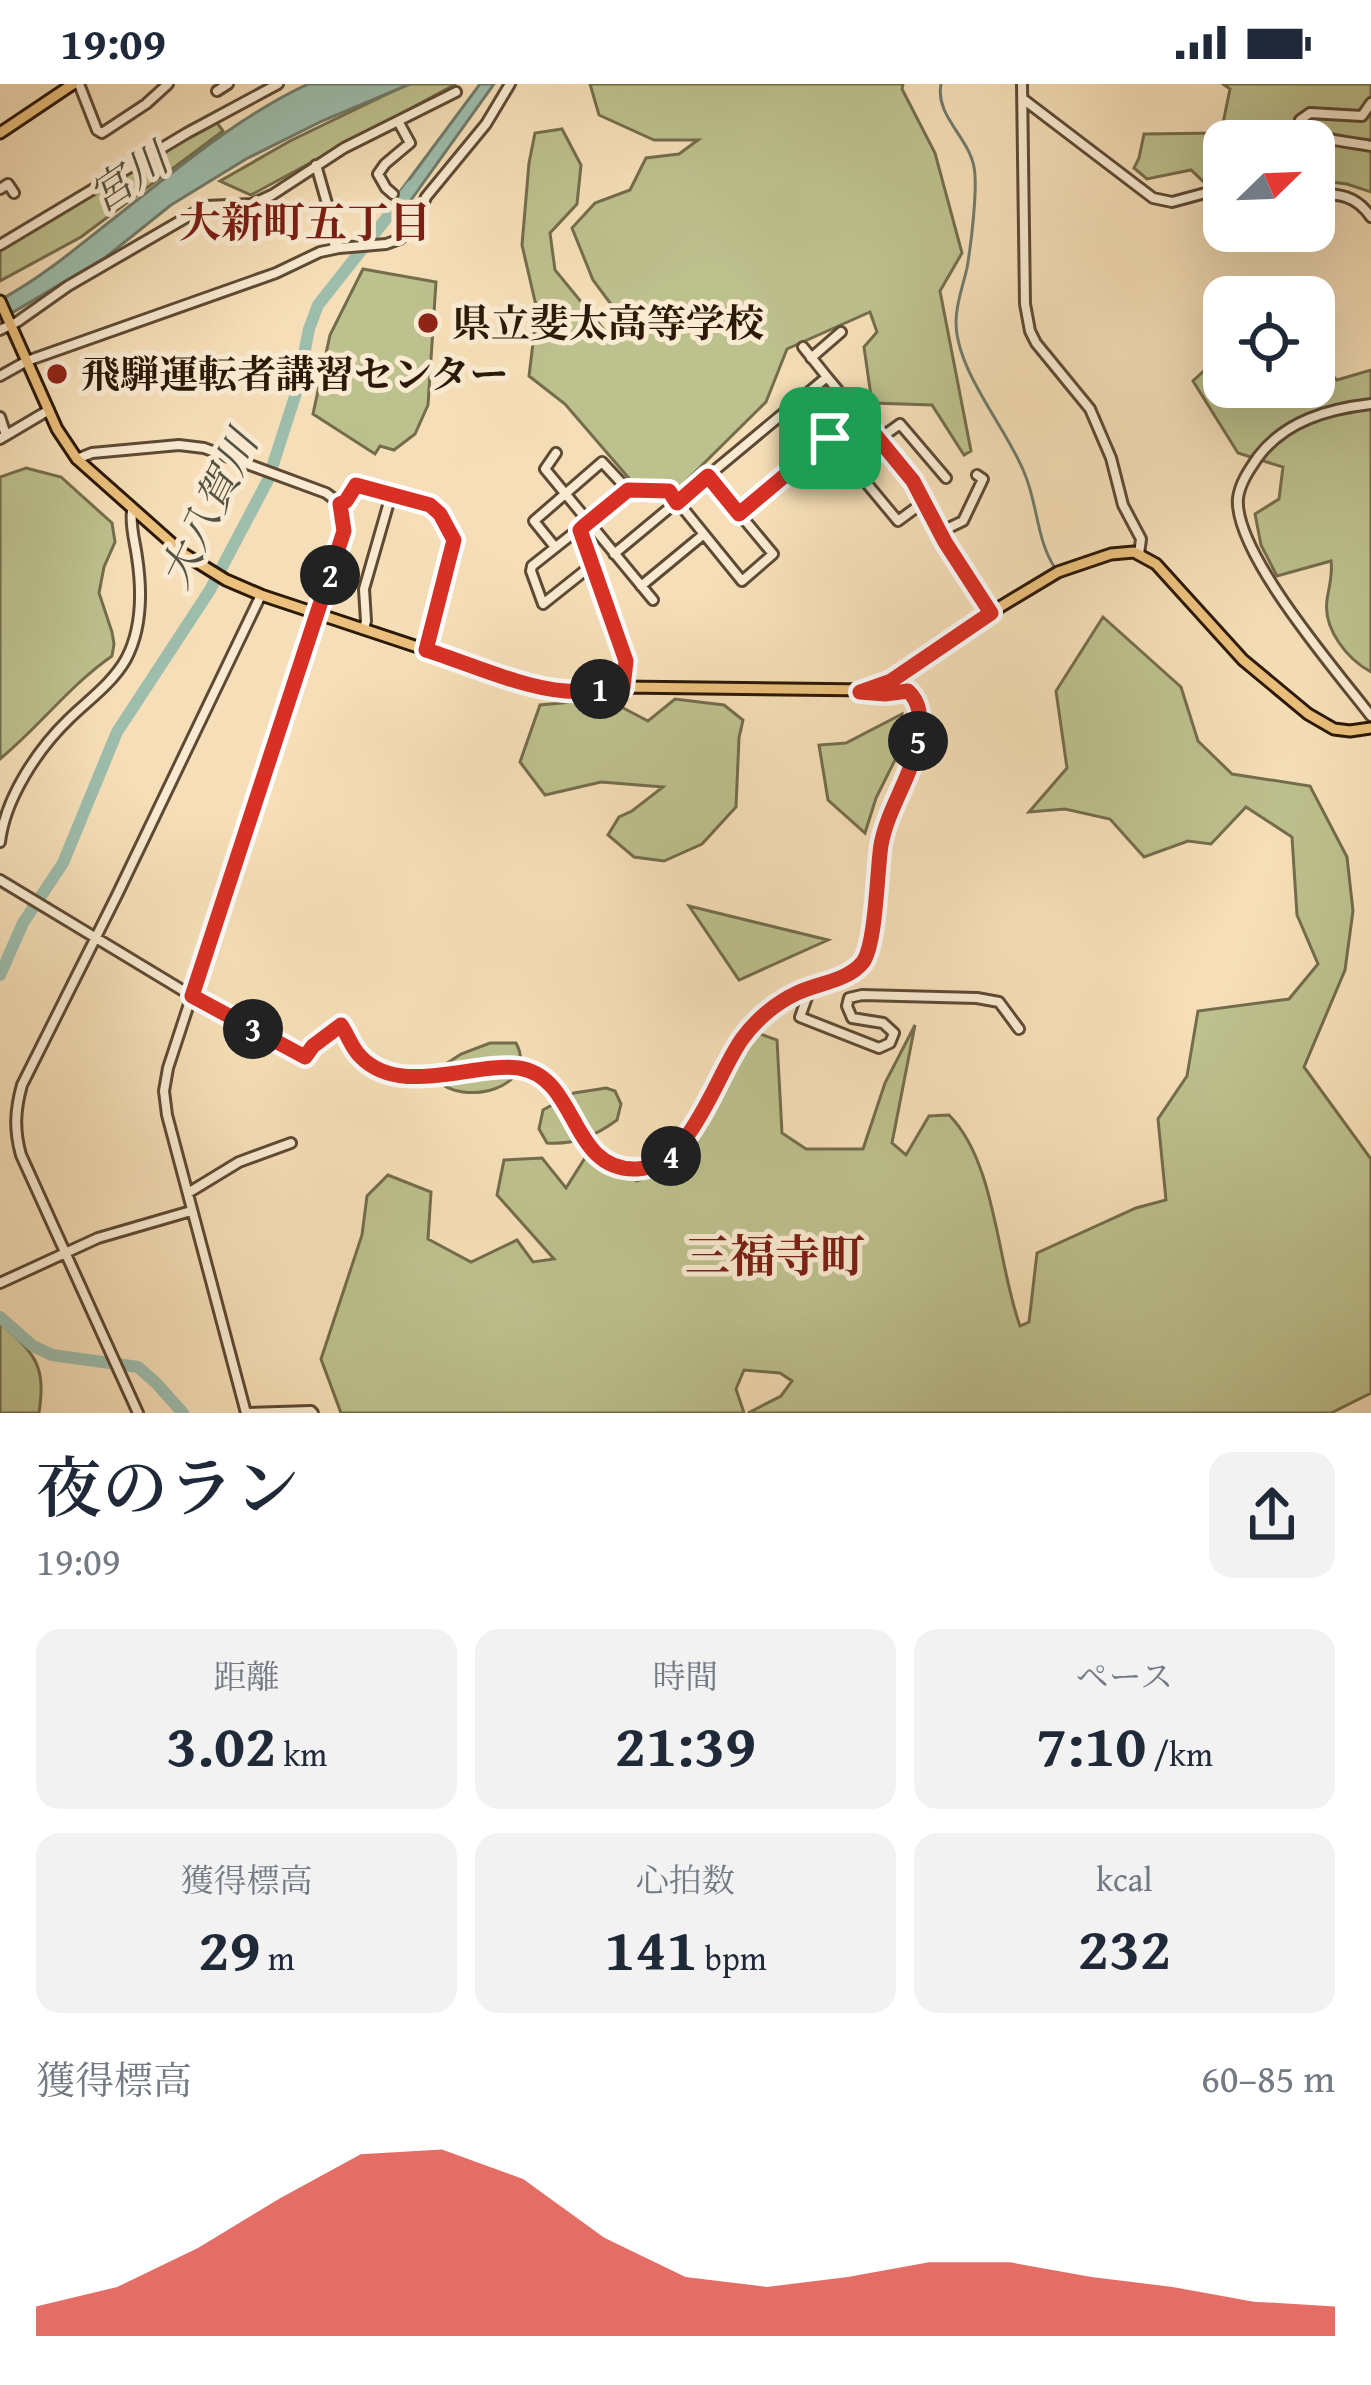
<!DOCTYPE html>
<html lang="ja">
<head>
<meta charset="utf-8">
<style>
	:root { --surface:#fff; --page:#f2f2f3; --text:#1f2937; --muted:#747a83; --accent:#d93025 }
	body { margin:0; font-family:"Gentium Book Plus","Noto Serif JP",serif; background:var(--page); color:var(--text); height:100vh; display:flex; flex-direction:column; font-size:45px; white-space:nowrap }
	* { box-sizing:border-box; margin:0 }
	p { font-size:39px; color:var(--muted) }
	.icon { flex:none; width:66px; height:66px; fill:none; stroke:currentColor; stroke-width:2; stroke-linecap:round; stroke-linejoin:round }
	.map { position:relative; height:1329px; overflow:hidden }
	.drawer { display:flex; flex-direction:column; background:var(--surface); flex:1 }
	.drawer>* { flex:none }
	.needle { width:78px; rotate:67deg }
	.buttons { position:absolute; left:1203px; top:36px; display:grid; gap:24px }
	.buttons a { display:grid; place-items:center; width:132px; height:132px; border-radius:24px; background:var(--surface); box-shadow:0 12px 48px #0002; font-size:60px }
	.pin { position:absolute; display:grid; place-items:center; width:102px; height:102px; color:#fff; margin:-51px; border-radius:24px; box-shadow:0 6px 18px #0006 }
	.km { position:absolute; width:60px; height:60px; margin:-30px; border-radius:50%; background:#222; color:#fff; font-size:33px; line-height:60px; text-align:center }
	.round { display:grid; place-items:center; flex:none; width:126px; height:126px; border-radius:24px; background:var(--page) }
	.summary { display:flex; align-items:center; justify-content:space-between; height:204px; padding:0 36px }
	h1 { font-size:66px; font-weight:600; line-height:90px }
	.stats { display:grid; grid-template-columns:repeat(3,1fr); gap:18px; height:204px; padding:12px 36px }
	.stats div { display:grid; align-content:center; border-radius:24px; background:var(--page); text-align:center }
	.stats b { font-size:60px; font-weight:600 }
	.stats small { font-size:33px; font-weight:400 }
	.stats p { font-size:33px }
	.chart { height:336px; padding:24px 36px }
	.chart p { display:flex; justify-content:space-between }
	.chart svg { width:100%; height:216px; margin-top:12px; fill:var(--accent); opacity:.7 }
	.status { display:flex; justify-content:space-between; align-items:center; height:84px; padding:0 60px; background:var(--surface); direction:ltr }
	.status svg { height:33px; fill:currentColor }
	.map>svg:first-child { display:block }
	.green { fill:#bdc18e; stroke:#746d4b; stroke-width:3 }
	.water { fill:#9dbdad; stroke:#707b6b; stroke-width:3 }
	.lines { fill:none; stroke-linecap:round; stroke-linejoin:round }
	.stream { stroke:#707b6b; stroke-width:3 }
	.river { stroke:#9dbdad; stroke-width:12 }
	.minor-casing { stroke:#5e4a34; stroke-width:14 }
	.major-casing { stroke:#2c1908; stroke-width:15 }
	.minor { stroke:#f9ead1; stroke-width:8 }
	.major { stroke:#ebc07c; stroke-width:9 }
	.route-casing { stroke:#fff; stroke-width:24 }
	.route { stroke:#d93025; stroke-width:15 }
	.poi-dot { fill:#8f2418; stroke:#f9ead1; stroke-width:4.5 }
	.labels { text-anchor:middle; stroke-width:10; stroke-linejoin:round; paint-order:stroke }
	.poi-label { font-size:39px; font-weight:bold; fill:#2c1908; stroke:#f9ead1; text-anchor:start }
	.water-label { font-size:42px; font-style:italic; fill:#545242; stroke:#f9ead1 }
	.neighbourhood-label { font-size:42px; font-weight:bold; fill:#7a1f14; stroke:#f9ead1 }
	.quarter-label { font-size:45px; font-weight:bold; fill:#7a1f14; stroke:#f9ead1 }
</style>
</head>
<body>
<div class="status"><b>19:09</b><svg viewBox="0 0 49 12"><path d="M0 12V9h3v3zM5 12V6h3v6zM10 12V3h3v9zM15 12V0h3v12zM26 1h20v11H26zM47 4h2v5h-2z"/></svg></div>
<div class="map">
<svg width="1371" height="1329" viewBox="0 0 1371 1329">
	<rect width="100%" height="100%" fill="#f6dfb8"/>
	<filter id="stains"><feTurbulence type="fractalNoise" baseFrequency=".00167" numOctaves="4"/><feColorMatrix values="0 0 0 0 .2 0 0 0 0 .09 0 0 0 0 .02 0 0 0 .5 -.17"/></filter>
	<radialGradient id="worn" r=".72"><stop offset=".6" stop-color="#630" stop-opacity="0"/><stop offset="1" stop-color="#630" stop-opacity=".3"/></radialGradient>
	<path class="green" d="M408,0H456L251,111L220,97L290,57Z
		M590,0H903L902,5L935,69L962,169L940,207L971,367L964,371L932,321L872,319L864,263L877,248L870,228L787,265L766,318L681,402L633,399L565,320L529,292L537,226L522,161L529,79L535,49L562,45L581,81L577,120L550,149L555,186L605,247L621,244L625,239L593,196L572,144L595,119L630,106L646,74L679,70L698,56H654L599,31Z
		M1223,0H1371V108L1347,100L1314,96V57H1224V98L1208,102L1191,86L1147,95L1134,84L1139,74L1144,50L1221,49L1230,5Z
		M215,36L223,47L81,153L0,197V162Z
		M363,185L436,198L428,321L415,350L394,366L380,362L375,370L313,330L330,251Z
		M1224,268V303H1314V276L1337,296L1371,286V588C1347,575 1323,545 1327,516C1329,502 1333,491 1331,477L1277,492L1261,461L1255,430L1279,415L1283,383L1238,369L1193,297Z
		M26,384L61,393L112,439L115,458L104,483L99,509L112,548L114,560L112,572C69,602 40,642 0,675V393Z
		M1103,533L1181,603L1198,657L1232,690L1310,702L1347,773L1353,827L1345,886L1304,983L1371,1075V1309L1331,1329H748L781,1312L792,1297L780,1289L744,1286L736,1305L744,1329H341L321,1275L362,1151L367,1112L388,1091L431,1108L428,1155L471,1178L517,1156L533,1178L554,1175L497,1111L504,1076L542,1074L566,1104L585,1074L637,1097L695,1076L698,1043L755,948L777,956L782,1049L806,1065H863L885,999L915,941L892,1059L906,1071L929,1032L949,1031C996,1078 997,1179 1020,1242L1029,1238L1037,1169L1136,1124L1166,1116L1158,1035L1187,992L1198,927L1289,915L1318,880L1297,831L1292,753L1246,723L1211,760L1188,757L1144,773L1110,735L1065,725L1029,728L1067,684L1056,607Z
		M606,615L648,637L675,615L724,621L743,636L739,654L736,723L702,760L664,777L634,773L608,751L619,733L632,727L663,703L601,698L545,711L520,678L540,621Z
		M902,630L900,666L876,714L865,749L828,716L819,661L846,659Z
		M689,822L828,856L739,896Z
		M490,959H516C540,1004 462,1024 436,995L435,987L461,970Z
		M606,1004L615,1007L621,1020L617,1036C595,1052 575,1061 547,1059L539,1045L543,1026L574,1009Z
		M0,1239C36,1270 46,1282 39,1329H0Z"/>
	<path class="water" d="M308,0H410L322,37L246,75L171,121L106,173L0,236V216C39,195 73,167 108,139C172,89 234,35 308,0Z
		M480,0H494L408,120L399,109Z"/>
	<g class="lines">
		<path class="stream" d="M941,0C935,32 968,52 974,83C978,104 971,161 967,184C963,202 956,219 956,238C956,287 1006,343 1024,388C1038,420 1036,455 1055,484"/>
		<path class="river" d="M0,891L23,839L63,779L117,648L210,506L268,396L297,306L309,245L318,221L412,102
			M0,1233L33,1262L52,1271L138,1283L156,1299L183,1329"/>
		<g class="minor-casing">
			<path id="minor" d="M79,0L97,46L102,49L146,20L168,0
				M1022,0L1025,220L1030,247L1036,259L1090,325L1111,374L1123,421L1141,455L1139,470
				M217,7L228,0
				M1023,15L1153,114L1172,118L1224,104
				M1371,19L1362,32L1310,29L1300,36C1301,39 1300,42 1302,45C1311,55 1357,59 1371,62
				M316,81L338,158L334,159L335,164
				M0,105L8,100L14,109
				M1314,109C1339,110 1356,111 1371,133
				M393,110L386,104L378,90L385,80L410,59L398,37
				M0,161L187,49L278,0
				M0,246L17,238L68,202L206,122L252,120L272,111L344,64L456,8
				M803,263L827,293
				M811,274L841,248
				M0,292L27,277L276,189L320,168L339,164L386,160L400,155L416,140L426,113L486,40L510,0
				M1371,320C1328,325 1285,337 1258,373C1249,386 1240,399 1238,414C1233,468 1338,589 1371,632
				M0,333L6,351
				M829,354L898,437L925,417
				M0,355L49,326
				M879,355L900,340L946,394
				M556,369L545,385L653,516
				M77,375L92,369L179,361L204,364L326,409L341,420L344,447L168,984L164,1007L167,1031L246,1329
				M341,420L356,401L430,421L439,430L454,456L426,566
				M739,430L857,330
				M580,446L626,577L623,603
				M940,448L963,437L983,395L977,391
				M555,463L534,437L602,378L628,406
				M614,470L827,293L913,397L945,458L991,529
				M592,481L543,520L531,487L532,482L628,406L669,407L742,497L773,470L708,392
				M641,502L704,450
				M364,545L366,537L364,505L391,411
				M0,758C5,715 37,666 68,636C87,617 112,600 126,575C142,545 142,506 137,473C135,457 130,443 132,427
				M0,796L192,912L306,973L312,962L341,941C348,951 352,963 360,972C398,1014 473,978 519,985C581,993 570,1100 646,1084C695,1074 717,985 747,948C761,932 778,918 797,909C818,899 848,897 863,878C877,860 877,788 881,761C888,722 915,689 919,649C921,633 920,618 909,607L867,608
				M810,905L800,933L879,964L890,959L894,949L883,939L852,934L847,922L849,914L862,911L977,914L999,918L1019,945
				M188,1109L239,1078L291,1059
				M0,1199L98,1154L191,1127
				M138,1329L21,1071C14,1046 15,1026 22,1001L117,811L261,511
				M248,1329L311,1327L313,1329"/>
		</g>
		<g class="major-casing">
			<path id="major" d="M0,49L73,0
				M0,217L57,345L77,375L184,470L226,496L261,511L526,599L556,606L573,608L623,603L870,606L897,594L980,535L1058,488L1111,470L1134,468L1156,480L1243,576L1308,630L1334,645L1350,647L1371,644"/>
		</g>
		<use href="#minor" class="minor"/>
		<use href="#major" class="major"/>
	</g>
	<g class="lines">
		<g class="route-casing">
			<path id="route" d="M858,330L913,397L945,458L991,529L891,597L860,608L885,610L908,607C920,618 921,633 919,649C915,689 888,722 881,761C877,787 876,860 863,878C848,897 818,899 797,909C776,919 756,936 742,955C715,993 690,1083 637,1085C569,1088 579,993 519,984C472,978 399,1014 360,972C351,963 348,951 341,941L313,962L305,973L192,912L344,447L340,420L346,417L356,401L430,421L440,430L454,456L426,566C468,579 522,604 565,607C584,609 604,605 623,604L626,577L580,446L584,442L628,406L669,407L677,419L708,392L739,430Z"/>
		</g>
		<use href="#route" class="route"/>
	</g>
	<g class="poi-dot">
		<circle cx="428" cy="239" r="12"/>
		<circle cx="57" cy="290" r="12"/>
	</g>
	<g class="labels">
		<g class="poi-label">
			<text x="452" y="253">県立斐太高等学校</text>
			<text x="81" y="304">飛騨運転者講習センター</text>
		</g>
		<g class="water-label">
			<text transform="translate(128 93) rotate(-34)" y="15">宮川</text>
			<text transform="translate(208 425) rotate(-64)" y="15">大八賀川</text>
		</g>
		<g class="neighbourhood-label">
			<text x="305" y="153">大新町五丁目</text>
		</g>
		<g class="quarter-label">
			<text x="775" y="1188">三福寺町</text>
		</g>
	</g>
	<rect width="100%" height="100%" filter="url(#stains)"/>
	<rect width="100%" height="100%" fill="url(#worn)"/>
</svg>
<div class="buttons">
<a><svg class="needle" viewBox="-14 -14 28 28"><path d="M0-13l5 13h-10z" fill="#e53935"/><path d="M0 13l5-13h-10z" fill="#747a83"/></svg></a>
<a><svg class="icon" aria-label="locate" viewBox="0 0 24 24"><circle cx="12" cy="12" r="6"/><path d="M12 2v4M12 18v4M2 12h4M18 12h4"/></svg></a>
</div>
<div class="pin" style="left:830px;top:354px;background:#1e9e55"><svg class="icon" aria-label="arrive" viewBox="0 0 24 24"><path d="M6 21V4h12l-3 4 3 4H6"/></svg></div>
<b class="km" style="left:600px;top:605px">1</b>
<b class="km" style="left:330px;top:491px">2</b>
<b class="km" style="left:253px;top:945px">3</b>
<b class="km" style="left:671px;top:1072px">4</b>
<b class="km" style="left:918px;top:657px">5</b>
</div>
<section class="drawer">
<div class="summary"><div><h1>夜のラン</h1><p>19:09</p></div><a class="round"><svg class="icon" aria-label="share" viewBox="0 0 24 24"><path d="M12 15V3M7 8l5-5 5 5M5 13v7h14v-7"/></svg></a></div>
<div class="stats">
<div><p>距離</p><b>3.02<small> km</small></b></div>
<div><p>時間</p><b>21:39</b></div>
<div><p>ペース</p><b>7:10<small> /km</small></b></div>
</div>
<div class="stats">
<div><p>獲得標高</p><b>29<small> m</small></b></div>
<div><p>心拍数</p><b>141<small> bpm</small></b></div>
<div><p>kcal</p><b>232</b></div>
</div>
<div class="chart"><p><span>獲得標高</span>60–85 m</p>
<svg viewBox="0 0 160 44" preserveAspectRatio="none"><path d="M0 44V38L10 34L20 26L30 16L40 7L50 6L60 12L70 24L80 32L90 34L100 32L110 29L120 29L130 32L140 34L150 37L160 38V44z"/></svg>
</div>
</section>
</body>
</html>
